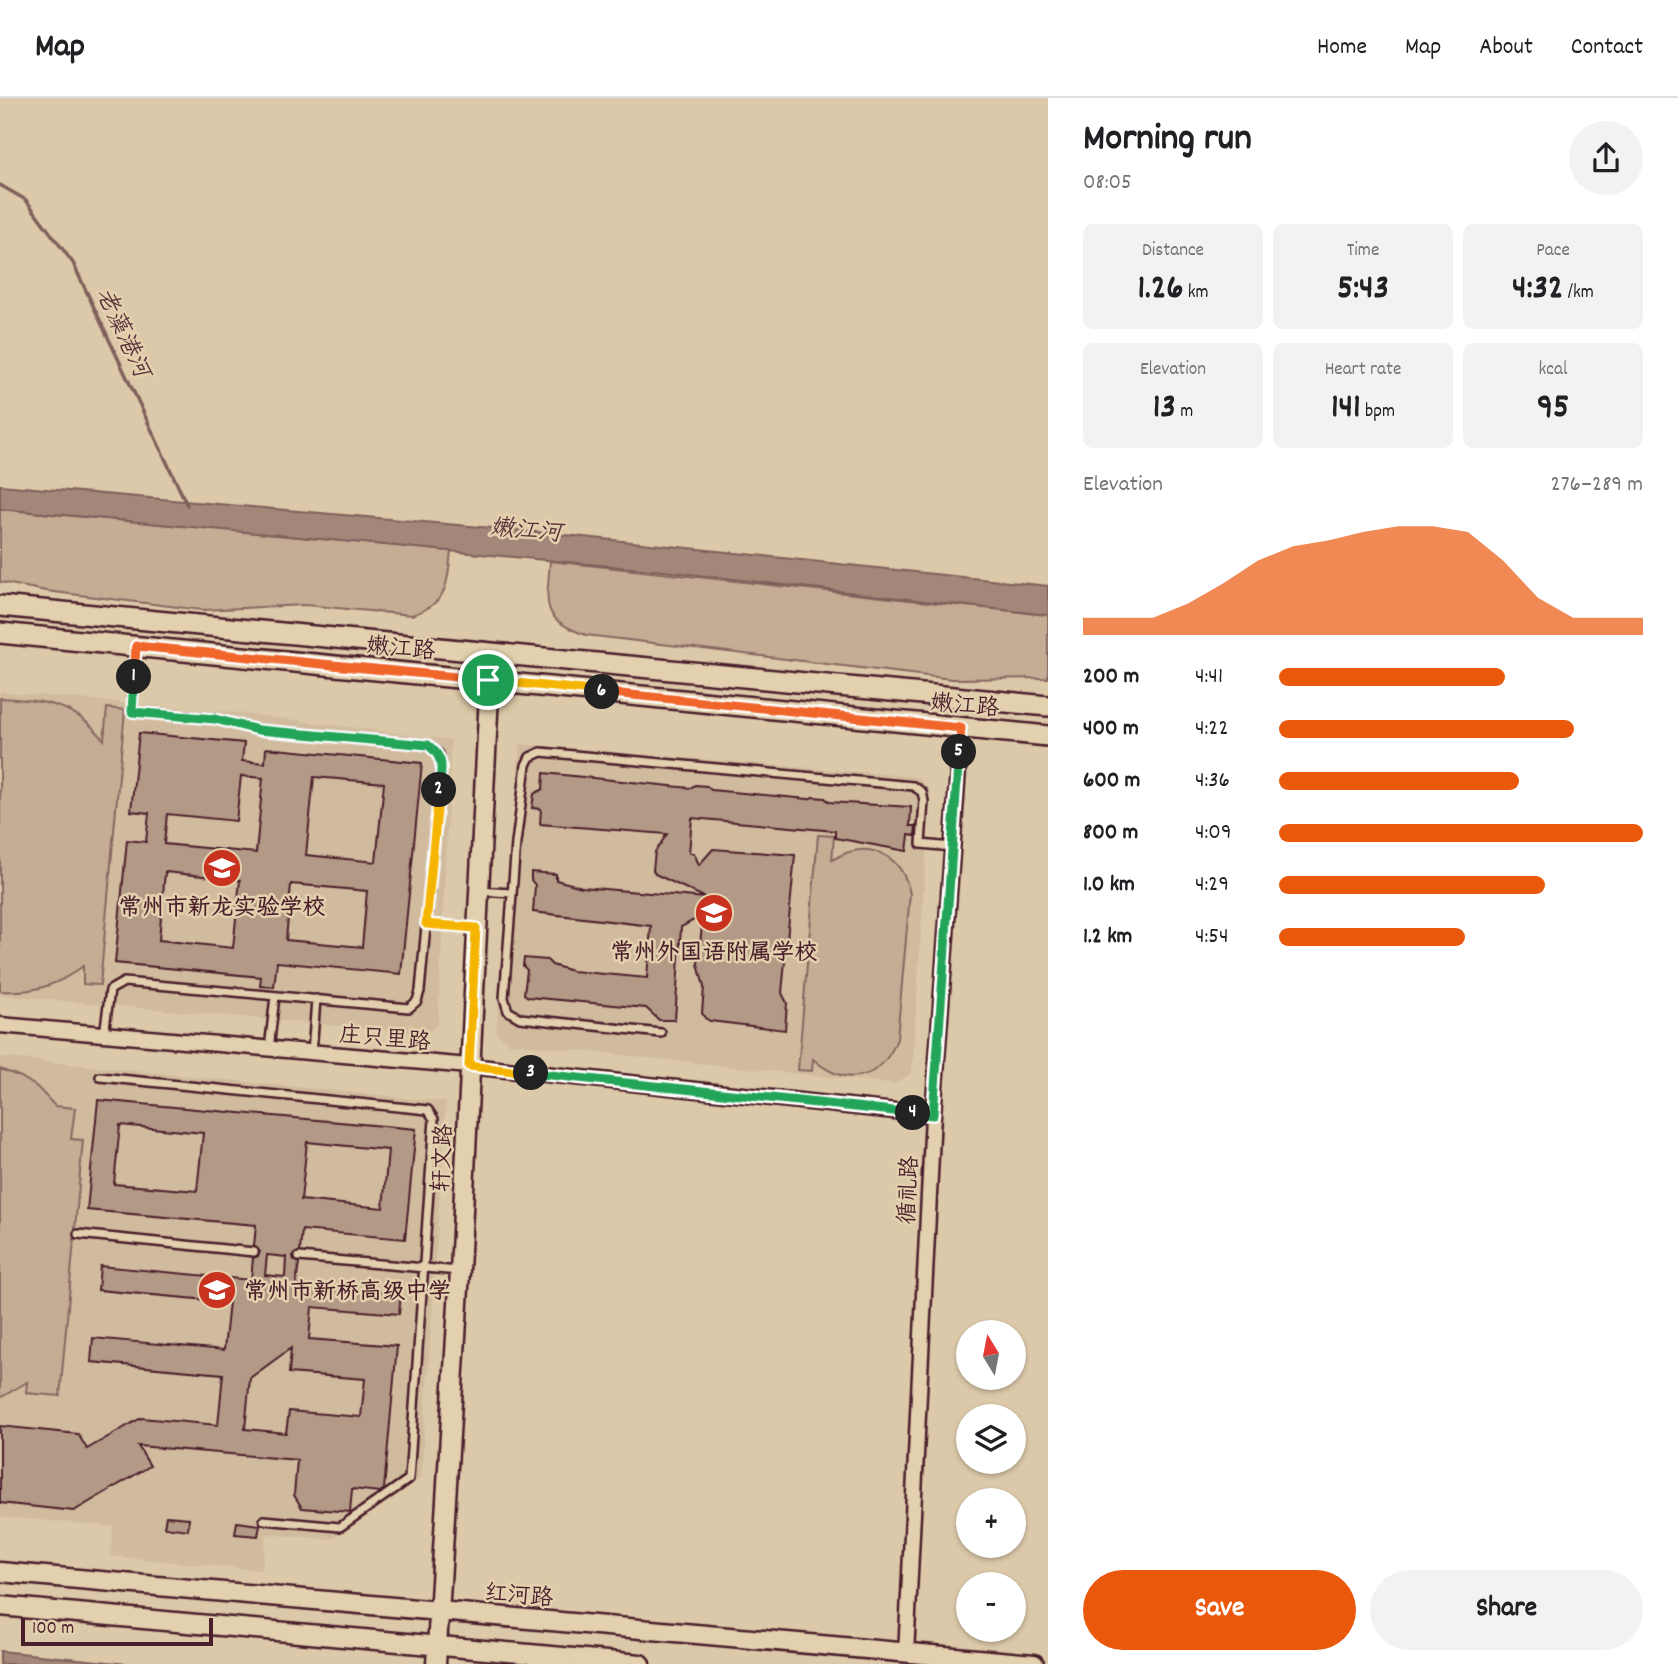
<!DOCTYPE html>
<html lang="en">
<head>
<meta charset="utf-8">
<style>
	:root { --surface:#fff; --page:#f2f2f2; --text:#202124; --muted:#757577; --line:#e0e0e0; --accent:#ea580c }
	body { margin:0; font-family:Dekko,"LXGW WenKai TC",sans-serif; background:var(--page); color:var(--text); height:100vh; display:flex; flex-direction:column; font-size:26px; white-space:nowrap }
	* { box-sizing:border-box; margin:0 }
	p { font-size:23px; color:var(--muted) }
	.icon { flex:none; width:38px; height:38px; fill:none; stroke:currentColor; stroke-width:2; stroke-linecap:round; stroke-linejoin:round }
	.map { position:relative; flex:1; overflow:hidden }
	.side { display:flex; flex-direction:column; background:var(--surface); width:630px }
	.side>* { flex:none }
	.needle { width:46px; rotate:350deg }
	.controls { position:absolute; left:956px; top:1222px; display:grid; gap:14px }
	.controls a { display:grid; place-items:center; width:70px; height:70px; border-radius:50%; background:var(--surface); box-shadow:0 2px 5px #0004; font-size:35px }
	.scale { position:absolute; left:21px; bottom:18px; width:192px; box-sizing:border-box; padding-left:7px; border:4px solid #4a1f2b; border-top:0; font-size:19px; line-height:24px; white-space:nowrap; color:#4a1f2b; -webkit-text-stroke:5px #e2d0ae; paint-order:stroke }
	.pin { position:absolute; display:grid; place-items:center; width:60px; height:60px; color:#fff; margin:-30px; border:4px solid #fff; border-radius:50%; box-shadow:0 2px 7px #0007 }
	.km { position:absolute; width:35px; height:35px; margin:-18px; border-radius:50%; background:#222; color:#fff; font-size:19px; line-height:35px; text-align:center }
	.round { display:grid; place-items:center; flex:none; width:74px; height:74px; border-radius:37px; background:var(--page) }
	.head { display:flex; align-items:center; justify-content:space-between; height:119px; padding:0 35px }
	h1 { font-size:38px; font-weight:700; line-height:52px }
	.figures { display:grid; grid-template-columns:repeat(3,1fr); gap:10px; height:119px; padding:7px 35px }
	.figures div { display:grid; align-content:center; border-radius:10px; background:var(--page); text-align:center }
	.figures b { font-size:35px; font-weight:700 }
	.figures small { font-size:19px; font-weight:400 }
	.figures p { font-size:19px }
	.chart { height:196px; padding:14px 35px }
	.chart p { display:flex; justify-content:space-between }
	.chart svg { width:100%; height:126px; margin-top:7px; fill:var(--accent); opacity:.7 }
	.cta { display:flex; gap:14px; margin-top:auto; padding:14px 35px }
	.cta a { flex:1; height:80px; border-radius:42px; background:var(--accent); color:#fff; font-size:28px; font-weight:700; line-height:80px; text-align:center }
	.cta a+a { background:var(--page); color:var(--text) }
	ul { padding:0 35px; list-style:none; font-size:23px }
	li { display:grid; grid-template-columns:112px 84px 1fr; align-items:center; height:52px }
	li i { height:18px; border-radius:9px; background:var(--accent) }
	header { display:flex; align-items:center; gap:42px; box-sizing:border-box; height:98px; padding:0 35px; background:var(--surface); border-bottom:2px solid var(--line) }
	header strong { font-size:33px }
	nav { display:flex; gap:38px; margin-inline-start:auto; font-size:24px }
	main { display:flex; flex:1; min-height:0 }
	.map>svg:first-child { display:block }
	.built { fill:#d0bb9e }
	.green { fill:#c4ad94; stroke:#876660; stroke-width:2 }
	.water { fill:#a38879; stroke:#7f5e5a; stroke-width:2 }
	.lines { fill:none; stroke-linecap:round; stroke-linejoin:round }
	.stream { stroke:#7f5e5a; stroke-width:3.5 }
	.building { fill:#b39a86; stroke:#4a1f2b; stroke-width:2; fill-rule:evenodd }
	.service-casing { stroke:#4a1f2b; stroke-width:12 }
	.minor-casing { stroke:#4a1f2b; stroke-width:19 }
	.tertiary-casing { stroke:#4a1f2b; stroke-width:23 }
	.secondary-casing { stroke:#4a1f2b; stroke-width:24 }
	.service { stroke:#e2d0ae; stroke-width:7 }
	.minor { stroke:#e2d0ae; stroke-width:14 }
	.tertiary { stroke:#e2d0ae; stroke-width:18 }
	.secondary { stroke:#e2d0ae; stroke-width:19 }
	.split-1-casing { stroke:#fff; stroke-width:14 }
	.split-2-casing { stroke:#fff; stroke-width:14 }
	.split-3-casing { stroke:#fff; stroke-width:14 }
	.split-4-casing { stroke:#fff; stroke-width:14 }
	.split-5-casing { stroke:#fff; stroke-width:14 }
	.split-6-casing { stroke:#fff; stroke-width:14 }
	.split-7-casing { stroke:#fff; stroke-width:14 }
	.split-1 { stroke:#f0652b; stroke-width:9 }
	.split-2 { stroke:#22a559; stroke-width:9 }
	.split-3 { stroke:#f5b400; stroke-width:9 }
	.split-4 { stroke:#22a559; stroke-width:9 }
	.split-5 { stroke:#22a559; stroke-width:9 }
	.split-6 { stroke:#f0652b; stroke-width:9 }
	.split-7 { stroke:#f5b400; stroke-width:9 }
	.labels { text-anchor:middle; stroke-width:5; stroke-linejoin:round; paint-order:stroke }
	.street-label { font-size:23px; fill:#4a1f2b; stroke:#e2d0ae }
	.poi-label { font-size:23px; font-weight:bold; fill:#4a1f2b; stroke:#e2d0ae }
	.water-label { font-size:24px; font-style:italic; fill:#5c343b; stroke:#e2d0ae }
</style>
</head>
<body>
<header>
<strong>Map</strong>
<nav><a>Home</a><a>Map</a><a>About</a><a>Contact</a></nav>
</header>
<main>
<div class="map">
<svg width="1048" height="1566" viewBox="0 0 1048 1566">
	<rect width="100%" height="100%" fill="#dcc9a9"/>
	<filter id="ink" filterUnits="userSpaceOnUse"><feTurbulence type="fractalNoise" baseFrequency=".0143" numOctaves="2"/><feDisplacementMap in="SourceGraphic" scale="14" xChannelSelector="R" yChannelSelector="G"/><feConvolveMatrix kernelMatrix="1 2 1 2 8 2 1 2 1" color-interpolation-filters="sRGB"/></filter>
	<g filter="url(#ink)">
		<path class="built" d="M0,594L238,615L451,642L438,925L426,936L0,897Z
			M520,646L918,679L930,694L912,975L894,986L509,945L496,935Z
			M0,959L446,1004L421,1380L332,1441L266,1436L262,1472L111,1458L113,1428L0,1419Z"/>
		<path class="green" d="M0,411L451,453C447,487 448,505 412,517L305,507L202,512L46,493L0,484Z
			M550,463L1048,517V580L952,581L586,537C539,521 547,506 550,463Z
			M0,600C44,602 76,606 104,642L107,610L125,612L100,887L83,886V868C57,888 33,895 0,893Z
			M818,737L834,738L832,762C867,740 902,755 910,796L897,941C881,983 846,990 813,961L812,973L798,972Z
			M0,971L21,979L37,989L55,1008L75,1010L71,1041L83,1042L60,1298L26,1295L27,1284L0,1300Z"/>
		<path class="water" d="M0,387L527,433L1048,488V517L663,473L0,411Z
			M0,1553L127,1566H0Z"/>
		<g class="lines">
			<path class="stream" d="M0,87L26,102L73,165L187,407"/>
		</g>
		<path class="building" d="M139,635L244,645L242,663L265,665L266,650L422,665L401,876L277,864L274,889L260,888L261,879L115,865L127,742L146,744L149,715L131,713ZM241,678L263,680L256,755L164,746L167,716L236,723ZM314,679L384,685L376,764L306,757ZM165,774L240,782L233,850L159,842ZM291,786L367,793L362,849L286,842Z
			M544,675L690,690L695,687L707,688L711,692L808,701L813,699L825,700L829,704L911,709L910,728H916L915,738L909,737L907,753L835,740V733L692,720L689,755H694L699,767L713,751L795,757L782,895L787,905L785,932L710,923L705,920L702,915L704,889L698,866L703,817L681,829L675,922H659L646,910L528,899L524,896L527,872L523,868L524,860L547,862L552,867L572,873L647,880L651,828L533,814L535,787L531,782V774L556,776V782L582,789L706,800L655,776L653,772L655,754L667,736L540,726L541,711L532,710L534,696L543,691Z
			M98,1002L416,1031L405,1141L302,1132L300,1153L293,1158L294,1162L299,1165L296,1187L401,1195L399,1216L312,1209L309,1241L397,1248L384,1391L380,1394L352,1391L350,1414L302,1410L294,1397L297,1362L138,1348L150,1368L74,1413L0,1405V1328L78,1336L87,1351L141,1320L218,1327L223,1276L91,1264L93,1240L224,1252L229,1204L98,1192L100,1168L251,1182L253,1160L258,1158L260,1154L254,1148L256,1127L87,1112ZM120,1027L203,1035L197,1093L114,1086ZM307,1044L388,1052L383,1110L301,1102ZM267,1157L286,1159L285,1179L265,1177ZM291,1250L289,1275L365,1281L361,1319L289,1313L286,1335L245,1331L250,1280Z
			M166,1418L189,1420L188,1432L164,1429Z
			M237,1424L260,1427L258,1438L235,1436Z"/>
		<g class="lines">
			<g class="service-casing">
				<path id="service" d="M478,793L512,795
					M426,826L475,830
					M661,935L520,920L508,913L504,900L516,745L526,667L530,659L541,654L913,688L922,694L924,703L921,746L952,749
					M104,937L110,892L124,884L409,910L417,903L420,893L441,665L439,656L428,647L258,632L215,621L132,614L136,552
					M269,952L275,898
					M312,955L316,901
					M100,979L428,1012L434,1021L409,1381L340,1429L264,1422
					M78,1136L254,1154
					M299,1159L459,1173"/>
			</g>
			<g class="minor-casing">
				<path id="minor" d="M0,927L469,968L933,1017
					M906,1556L933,1017L961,630"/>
			</g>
			<g class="tertiary-casing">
				<path id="tertiary" d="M0,1474L1034,1566
					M0,1508L640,1566
					M436,1566L460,1173L491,556"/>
			</g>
			<g class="secondary-casing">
				<path id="secondary" d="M0,508L1048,608
					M0,535L1048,638"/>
			</g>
			<use href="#service" class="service"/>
			<use href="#minor" class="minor"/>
			<use href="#tertiary" class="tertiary"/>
			<use href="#secondary" class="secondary"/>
		</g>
	</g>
	<g class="lines" filter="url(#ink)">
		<g class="split-1-casing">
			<path id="split-1" d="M134,579L136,548L488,582"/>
		</g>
		<g class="split-2-casing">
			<path id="split-2" d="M134,579L132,614L215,621L258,632L428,647C446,661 441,671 439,692"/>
		</g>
		<g class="split-3-casing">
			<path id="split-3" d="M439,692L426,826L476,830L469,968L531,975"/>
		</g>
		<g class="split-4-casing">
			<path id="split-4" d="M531,975L913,1015"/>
		</g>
		<g class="split-5-casing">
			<path id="split-5" d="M913,1015L933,1017L959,654"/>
		</g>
		<g class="split-6-casing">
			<path id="split-6" d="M602,594L961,630L959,654"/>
		</g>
		<g class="split-7-casing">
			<path id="split-7" d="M488,582L602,594"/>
		</g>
		<use href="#split-1" class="split-1"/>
		<use href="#split-2" class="split-2"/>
		<use href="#split-3" class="split-3"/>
		<use href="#split-4" class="split-4"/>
		<use href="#split-5" class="split-5"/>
		<use href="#split-6" class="split-6"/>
		<use href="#split-7" class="split-7"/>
	</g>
	<defs>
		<g id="school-disc" transform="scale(2.0125)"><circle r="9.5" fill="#c8321e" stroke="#e2d0ae"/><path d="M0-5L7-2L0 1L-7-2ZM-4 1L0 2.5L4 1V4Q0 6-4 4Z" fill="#fff"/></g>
	</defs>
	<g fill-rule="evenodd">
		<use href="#school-disc" x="222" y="770"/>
		<use href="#school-disc" x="714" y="815"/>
		<use href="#school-disc" x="217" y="1192"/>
	</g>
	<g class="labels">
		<g class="street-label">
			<text transform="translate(401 549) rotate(5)" y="8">嫩江路</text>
			<text transform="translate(965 606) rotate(5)" y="8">嫩江路</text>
			<text transform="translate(385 939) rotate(5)" y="8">庄只里路</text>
			<text transform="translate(441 1060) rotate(-87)" y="8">轩文路</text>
			<text transform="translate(907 1092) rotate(-87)" y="8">循礼路</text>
			<text transform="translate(519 1496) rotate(5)" y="8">红河路</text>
		</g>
		<g class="poi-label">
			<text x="222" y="816">常州市新龙实验学校</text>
			<text x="714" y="861">常州外国语附属学校</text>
			<text x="244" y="1200" text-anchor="start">常州市新桥高级中学</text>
		</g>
		<g class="water-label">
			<text transform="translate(124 234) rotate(65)" y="8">老藻港河</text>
			<text transform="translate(526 431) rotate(5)" y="8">嫩江河</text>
		</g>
	</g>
</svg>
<div class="controls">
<a><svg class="needle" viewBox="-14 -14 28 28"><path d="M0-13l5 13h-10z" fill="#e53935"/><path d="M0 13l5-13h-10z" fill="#757577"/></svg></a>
<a><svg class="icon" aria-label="layers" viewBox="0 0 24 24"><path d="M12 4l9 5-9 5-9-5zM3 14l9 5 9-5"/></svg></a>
<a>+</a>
<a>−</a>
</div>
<div class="scale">100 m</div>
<div class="pin" style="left:488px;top:582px;background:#1e9e55"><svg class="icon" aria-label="arrive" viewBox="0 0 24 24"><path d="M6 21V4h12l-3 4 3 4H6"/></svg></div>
<b class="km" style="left:134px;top:579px">1</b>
<b class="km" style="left:439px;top:692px">2</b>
<b class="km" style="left:531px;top:975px">3</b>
<b class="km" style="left:913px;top:1015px">4</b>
<b class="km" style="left:959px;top:654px">5</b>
<b class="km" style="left:602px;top:594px">6</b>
</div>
<section class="side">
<div class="head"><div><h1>Morning run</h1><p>08:05</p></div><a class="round"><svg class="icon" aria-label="share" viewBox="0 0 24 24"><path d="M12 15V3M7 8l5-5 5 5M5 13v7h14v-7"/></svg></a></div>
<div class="figures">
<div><p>Distance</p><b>1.26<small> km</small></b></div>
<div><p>Time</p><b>5:43</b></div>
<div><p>Pace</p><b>4:32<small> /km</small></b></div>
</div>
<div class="figures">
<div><p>Elevation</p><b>13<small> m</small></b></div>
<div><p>Heart rate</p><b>141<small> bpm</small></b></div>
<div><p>kcal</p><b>95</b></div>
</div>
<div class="chart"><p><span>Elevation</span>276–289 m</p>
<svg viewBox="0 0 160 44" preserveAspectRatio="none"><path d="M0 44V38L10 38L20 38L30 33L40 26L50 18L60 13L70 11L80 8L90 6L100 6L110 8L120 18L130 31L140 38L150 38L160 38V44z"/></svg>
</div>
<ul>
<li><b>200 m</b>4:41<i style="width:62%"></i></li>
<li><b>400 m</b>4:22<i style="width:81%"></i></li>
<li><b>600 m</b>4:36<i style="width:66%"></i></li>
<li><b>800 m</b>4:09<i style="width:100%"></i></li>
<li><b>1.0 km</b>4:29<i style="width:73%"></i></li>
<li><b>1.2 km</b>4:54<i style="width:51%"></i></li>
</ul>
<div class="cta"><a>Save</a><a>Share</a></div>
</section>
</main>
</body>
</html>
